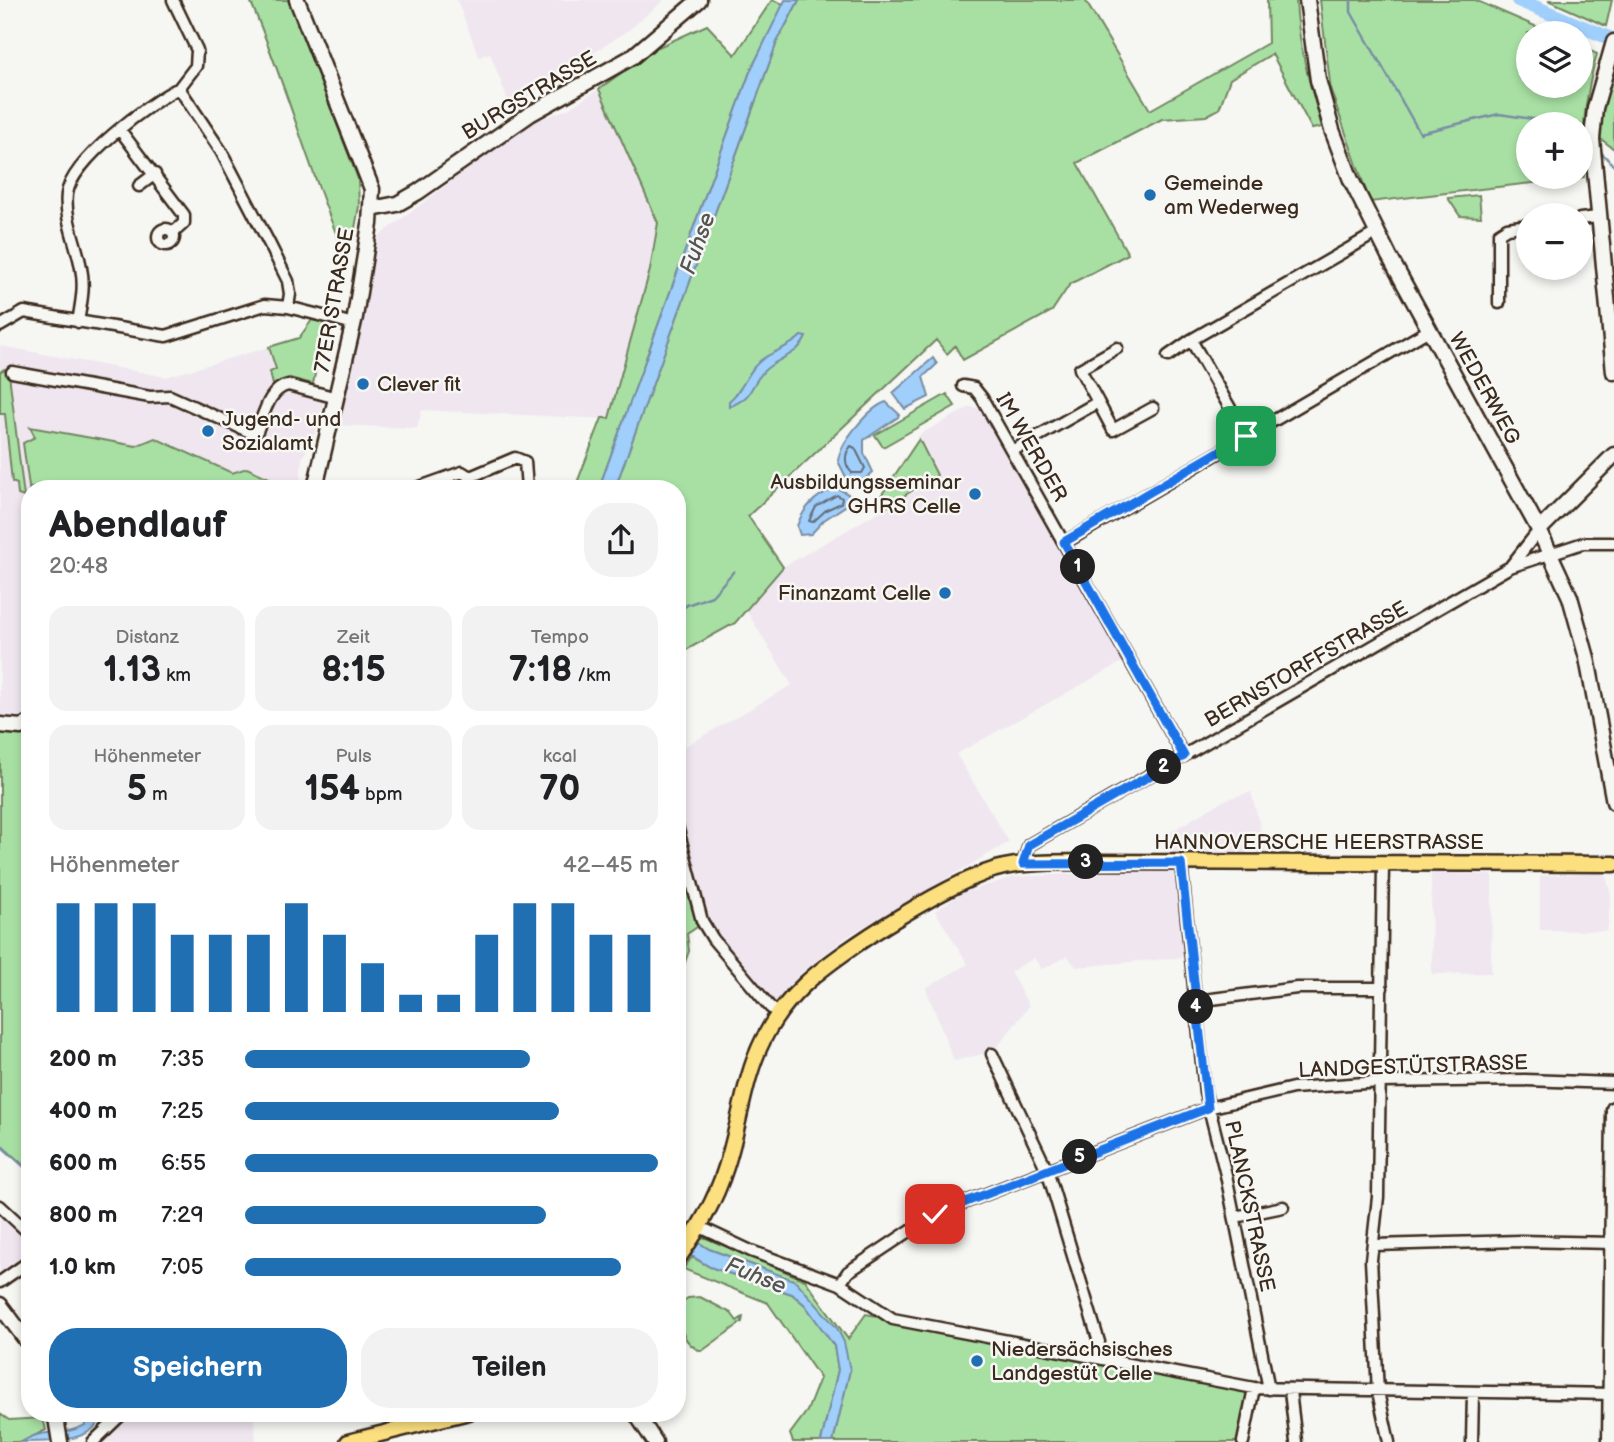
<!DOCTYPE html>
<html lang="de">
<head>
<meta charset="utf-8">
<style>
	:root { --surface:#fff; --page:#f2f2f2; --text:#202124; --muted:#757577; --accent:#1f6fb2 }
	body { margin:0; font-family:"Balsamiq Sans",sans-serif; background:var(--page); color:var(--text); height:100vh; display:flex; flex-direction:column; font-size:26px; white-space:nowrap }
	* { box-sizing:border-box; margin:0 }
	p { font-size:23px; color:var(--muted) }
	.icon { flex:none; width:38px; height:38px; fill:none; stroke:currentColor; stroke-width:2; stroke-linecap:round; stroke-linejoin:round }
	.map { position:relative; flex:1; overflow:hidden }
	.details { position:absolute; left:21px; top:480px; width:665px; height:942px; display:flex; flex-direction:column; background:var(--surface); border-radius:28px; box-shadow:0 4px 10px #0003 }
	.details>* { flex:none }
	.tools { position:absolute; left:1516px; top:21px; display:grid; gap:14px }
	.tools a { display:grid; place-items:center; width:77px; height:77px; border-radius:50%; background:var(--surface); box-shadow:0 4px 10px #0003; font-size:35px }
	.pin { position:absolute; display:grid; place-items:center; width:60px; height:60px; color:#fff; margin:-30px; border-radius:14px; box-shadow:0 4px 10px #0006 }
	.km { position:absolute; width:35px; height:35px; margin:-18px; border-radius:50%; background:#222; color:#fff; font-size:19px; line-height:35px; text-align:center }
	.round { display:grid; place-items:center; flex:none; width:74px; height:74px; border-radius:28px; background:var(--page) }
	.summary { display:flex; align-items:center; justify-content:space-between; height:119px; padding:0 28px }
	h1 { font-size:38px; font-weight:700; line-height:52px }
	.figures { display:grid; grid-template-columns:repeat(3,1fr); gap:10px; height:119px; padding:7px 28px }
	.figures div { display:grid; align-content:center; border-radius:18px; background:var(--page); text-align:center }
	.figures b { font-size:35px; font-weight:700 }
	.figures small { font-size:19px; font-weight:400 }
	.figures p { font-size:19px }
	.chart { height:196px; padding:14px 28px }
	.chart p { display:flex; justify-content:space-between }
	.chart svg { width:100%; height:126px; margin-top:7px; stroke:var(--accent); stroke-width:6 }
	.action { display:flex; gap:14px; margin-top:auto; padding:14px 28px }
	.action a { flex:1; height:80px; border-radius:28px; background:var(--accent); color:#fff; font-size:28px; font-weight:700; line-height:80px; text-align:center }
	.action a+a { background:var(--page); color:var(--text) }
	ul { padding:0 28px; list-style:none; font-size:23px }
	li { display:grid; grid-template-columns:112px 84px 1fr; align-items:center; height:52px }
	li i { height:18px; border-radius:9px; background:var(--accent) }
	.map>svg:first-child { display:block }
	.built { fill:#efe6f0 }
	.green { fill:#a8e0a4; stroke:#728561; stroke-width:2; fill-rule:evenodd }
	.water { fill:#a0cffc; stroke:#788da3; stroke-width:2 }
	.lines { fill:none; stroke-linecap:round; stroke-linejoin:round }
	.shore { stroke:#636c77; stroke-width:2 }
	.stream { stroke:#788da3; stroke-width:2.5 }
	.river { stroke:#a0cffc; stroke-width:14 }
	.street-casing { stroke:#3b2a1e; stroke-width:15 }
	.secondary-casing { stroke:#3b2a1e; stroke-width:19 }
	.primary-casing { stroke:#3b2a1e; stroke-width:19 }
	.street { stroke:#f6f6f2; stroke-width:10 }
	.secondary { stroke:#f6f6f2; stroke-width:14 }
	.primary { stroke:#fce080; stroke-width:14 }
	.route-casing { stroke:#fff; stroke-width:14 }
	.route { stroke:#1a73e8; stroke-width:9 }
	.poi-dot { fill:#1f6fb2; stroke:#f6f6f2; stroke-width:2.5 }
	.labels { text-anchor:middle; stroke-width:5; stroke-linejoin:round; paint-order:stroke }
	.street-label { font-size:21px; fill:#3b2a1e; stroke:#f6f6f2 }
	.poi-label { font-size:21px; fill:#3b2a1e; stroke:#f6f6f2; text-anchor:start }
	.water-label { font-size:23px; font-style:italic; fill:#545356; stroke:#f6f6f2 }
</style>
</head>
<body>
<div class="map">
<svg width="1614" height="1442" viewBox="0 0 1614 1442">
	<rect width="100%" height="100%" fill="#f6f6f2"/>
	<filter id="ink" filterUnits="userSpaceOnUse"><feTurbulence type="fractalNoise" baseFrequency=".0143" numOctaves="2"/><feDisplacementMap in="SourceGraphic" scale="14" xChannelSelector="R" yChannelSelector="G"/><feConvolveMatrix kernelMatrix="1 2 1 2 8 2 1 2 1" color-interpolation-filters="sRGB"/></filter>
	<g filter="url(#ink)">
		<path class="built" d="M457,0H664L630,29L531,94L512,111L490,53L479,57Z
			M599,89L658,223L650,270L609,419L422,410L417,428L332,425L379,236L513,135L531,123L568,109Z
			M0,346L166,377L269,347L276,370L270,372L275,396L289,390L324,401L315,432L302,459L300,488H291L247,468L233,473L155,438L136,446L31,427L35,437L23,443L30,494V715L15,723L0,720Z
			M970,407L980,409L1124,661L956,754L1009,842L848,936L801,973L773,1004L706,921L677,825V751L792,685L746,610L783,567L934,480L936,470L919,435Z
			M1251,792L1267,854L1165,855L1164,837L1169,833L1225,800Z
			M1172,869L1177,874L1185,957L1076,967L1068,956L1042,969L1034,958L1010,972L1029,1006L994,1051L954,1061L926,988L968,964L935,911L963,893L1014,877Z
			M1431,873L1492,875L1491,973L1432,974Z
			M1597,873L1606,876L1611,895L1607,931L1540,930V876Z
			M0,1206L18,1224L30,1213V1252L0,1273Z
			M128,1412H253L256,1442H102Z"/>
		<path class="green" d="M250,0H289L358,179L359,206L354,234L340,243C307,163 284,79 250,0Z
			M772,0L784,4L750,72L599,488H575L602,418H609L650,270L658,223L599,89L654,49L707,25L735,55Z
			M799,0H1085L1150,110L1268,43L1267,0H1296C1298,44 1310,85 1322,127L1312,129L1272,54L1230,79L1219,109L1206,116L1162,119L1077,163L1128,254L1070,284L1052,311L963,360L955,346L947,354L936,340L748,516L783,567L735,623L677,655V488H615L777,42Z
			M1320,0H1475L1551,33H1528V86H1580V46L1597,54C1585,96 1581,133 1584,177L1370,202L1331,91ZM1580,124V177H1528V124Z
			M1548,0H1612L1606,26Z
			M1614,63V149L1597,136Z
			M1479,195L1481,217L1460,216L1448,198Z
			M312,320L325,323L313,384L290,378L273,385L270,372L276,369L269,347L299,338Z
			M4,369L9,374L24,497L18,495L17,484L12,482L5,414H0V372Z
			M947,394L955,406L883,447L875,435Z
			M30,427L136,446L155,438L232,473L247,468L291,488H30V494L23,443L35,437Z
			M919,439L937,475L883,509L876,503Z
			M0,730L24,735L30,741V1171L0,1144Z
			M677,825L706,921L687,934L689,951L677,985Z
			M677,1220L701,1236L805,1280L848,1339L866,1314L1251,1391L1240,1442H833L850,1370L796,1281L709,1249L677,1229Z
			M692,1257L710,1267L792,1294L805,1305L829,1338L834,1346L838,1370L821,1442H793L790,1434L807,1411L820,1378L768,1303L686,1270L684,1268Z
			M700,1297L731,1313L737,1321L743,1317L742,1322L702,1351C683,1346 677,1322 677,1305L688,1298Z
			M0,1414L9,1420L43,1418L46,1430L22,1442H0Z"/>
		<path class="water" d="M785,0H799L777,42L615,488H599L750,72Z
			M801,336L806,337C798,356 776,358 763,372C747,390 756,395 729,407V401C742,391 745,378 755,366C766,352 789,349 801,336Z
			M933,358L937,364L923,377L929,397L905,409L893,393Z
			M886,402L899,414L898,417L864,440V453L873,472L864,480L847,479L838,461C840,442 869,408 886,402Z
			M837,488L848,494L851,502L824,520L811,534L800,535L797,526C804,506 817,494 837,488Z
			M677,1229L709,1249L796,1281L837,1328L844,1342L850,1370L833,1442H821L838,1370L834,1346L805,1305L792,1294L710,1267L677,1247Z
			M90,1412H96L97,1424C86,1442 43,1442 22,1442C43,1427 64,1437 85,1425Z"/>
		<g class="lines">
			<path class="shore" d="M851,446L855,448L865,468L862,473H852C844,465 844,454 851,446Z
				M837,495L842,498L841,503L826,510L813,522L809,521L816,507Z"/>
			<path class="stream" d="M1351,0V12L1420,133L1499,114L1566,124
				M1600,151L1614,166
				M677,613L687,605L712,596L734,571
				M0,1145L30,1172
				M26,1278L30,1275"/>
			<path class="river" d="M1518,0L1614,40"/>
			<g class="street-casing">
				<path id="street" d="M173,0L197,50L196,66L179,88
					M120,130L184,215V223L173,233
					M139,186L155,174
					M1580,219L1598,217
					M158 237a8 8 0 1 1 16 0a8 8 0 1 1-16 0Z
					M1499,303V233L1507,228L1528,225
					M78,322C81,304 85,286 81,268C77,244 64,218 67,194C71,161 150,102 179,88L221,151L269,243L288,281L290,294L288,307
					M0,326L24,312L166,336L265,305L288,307L354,324
					M1168,356L1191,340
					M12,372L150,397L170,396L252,433L257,431C264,414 269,389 288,385L337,398
					M963,386L974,388L982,398L1184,756
					M1098,402L1080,369L1117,348
					M1246,436L1191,340L1376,233
					M1012,451L1098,402L1113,430L1153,408
					M417,488L462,472L470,477L515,458L525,462L527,488
					M1064,543L1429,330
					M1510,567L1539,530
					M677,826L702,921L713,939L770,1007L779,1014
					M1181,863L1205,1092L1226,1175L1269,1389
					M1023,864L1029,845L1510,567L1583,543H1614
					M1383,864L1378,1197L1371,1260L1378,1392L1389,1442
					M1196,1001L1297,988H1382
					M992,1054L1047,1170L1099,1342L1097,1357
					M0,1206L30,1234
					M1235,1217L1283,1207
					M700,1227L751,1251L840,1284L893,1319L1254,1388L1614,1394
					M1374,1245L1520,1241L1613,1243
					M0,1282L30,1261
					M840,1284L848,1272L935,1214L1208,1108L1293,1088L1380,1082L1525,1080L1614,1083
					M1290,1391L1296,1442
					M93,1442L124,1412
					M1243,1442L1254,1388
					M1472,1442L1473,1392"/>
			</g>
			<g class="secondary-casing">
				<path id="secondary" d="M297,0L372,189L370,224L355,317L315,488
					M1307,0L1318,80L1332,130L1351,180L1389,256L1539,530L1570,597L1587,658L1614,802
					M1614,42L1595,108L1592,139L1614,372
					M372,209L397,204L418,192L530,114L632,57L699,0
					M1539,530L1614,455
					M0,725L21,727L30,723
					M0,1305L30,1345
					M55,1412L60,1442
					M635,1412L655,1442
					M1610,1442L1614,1109"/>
			</g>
			<g class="primary-casing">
				<path id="primary" d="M677,1260C698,1230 715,1202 726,1167C740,1125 743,1080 763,1040C773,1020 788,1000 804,985C840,950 957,877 1004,867C1034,861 1065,863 1094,862L1614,864
					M348,1442L469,1412"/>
			</g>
			<use href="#street" class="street"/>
			<use href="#secondary" class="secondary"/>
			<use href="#primary" class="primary"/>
		</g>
	</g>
	<g class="lines" filter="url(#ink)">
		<g class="route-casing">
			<path id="route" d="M935,1214L1208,1108L1181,863L1023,864L1029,845L1184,756L1064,542L1246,436"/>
		</g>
		<use href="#route" class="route"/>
	</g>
	<g class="poi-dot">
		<circle cx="1150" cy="195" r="7"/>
		<circle cx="363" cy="384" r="7"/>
		<circle cx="208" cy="431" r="7"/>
		<circle cx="975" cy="494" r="7"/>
		<circle cx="945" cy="593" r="7"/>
		<circle cx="977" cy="1361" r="7"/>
	</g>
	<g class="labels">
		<g class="street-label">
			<text transform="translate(529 95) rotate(-31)" y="7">BURGSTRASSE</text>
			<text transform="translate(334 300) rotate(-80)" y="7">77ER STRASSE</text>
			<text transform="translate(1485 388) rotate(61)" y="7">WEDERWEG</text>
			<text transform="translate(1032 447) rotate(60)" y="7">IM WERDER</text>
			<text transform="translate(1306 664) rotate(-30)" y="7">BERNSTORFFSTRASSE</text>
			<text x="1319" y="849">HANNOVERSCHE HEERSTRASSE</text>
			<text transform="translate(1413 1066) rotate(-2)" y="7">LANDGESTÜTSTRASSE</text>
			<text transform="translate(1250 1206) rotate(78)" y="7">PLANCKSTRASSE</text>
		</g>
		<g class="poi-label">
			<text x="1164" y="190">Gemeinde<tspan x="1164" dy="24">am Wederweg</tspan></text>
			<text x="377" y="391">Clever fit</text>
			<text x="222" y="426">Jugend- und<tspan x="222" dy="24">Sozialamt</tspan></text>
			<text x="961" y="489" text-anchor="end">Ausbildungsseminar<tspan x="961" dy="24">GHRS Celle</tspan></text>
			<text x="931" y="600" text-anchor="end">Finanzamt Celle</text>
			<text x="991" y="1356">Niedersächsisches<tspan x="991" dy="24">Landgestüt Celle</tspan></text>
		</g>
		<g class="water-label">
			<text transform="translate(697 243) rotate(-70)" y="8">Fuhse</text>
			<text transform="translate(756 1275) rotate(22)" y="8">Fuhse</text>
		</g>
	</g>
</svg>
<div class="tools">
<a><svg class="icon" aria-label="layers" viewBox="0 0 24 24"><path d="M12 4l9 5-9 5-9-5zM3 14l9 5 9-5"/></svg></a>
<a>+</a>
<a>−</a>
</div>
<div class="pin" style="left:1246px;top:436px;background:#1e9e55"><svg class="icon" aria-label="arrive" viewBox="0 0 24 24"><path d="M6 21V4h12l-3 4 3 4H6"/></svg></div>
<div class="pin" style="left:935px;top:1214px;background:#d93025"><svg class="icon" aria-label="check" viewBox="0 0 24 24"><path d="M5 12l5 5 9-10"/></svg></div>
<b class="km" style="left:1078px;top:567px">1</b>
<b class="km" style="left:1164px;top:767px">2</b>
<b class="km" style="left:1086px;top:862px">3</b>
<b class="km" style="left:1196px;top:1007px">4</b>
<b class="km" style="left:1080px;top:1157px">5</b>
<section class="details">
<div class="summary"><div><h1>Abendlauf</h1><p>20:48</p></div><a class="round"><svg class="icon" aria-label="share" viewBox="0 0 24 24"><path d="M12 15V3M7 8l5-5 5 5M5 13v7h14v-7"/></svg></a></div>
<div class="figures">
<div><p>Distanz</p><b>1.13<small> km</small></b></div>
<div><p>Zeit</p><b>8:15</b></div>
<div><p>Tempo</p><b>7:18<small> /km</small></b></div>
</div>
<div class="figures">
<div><p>Höhenmeter</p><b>5<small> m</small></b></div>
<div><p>Puls</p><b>154<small> bpm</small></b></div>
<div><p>kcal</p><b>70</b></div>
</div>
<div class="chart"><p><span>Höhenmeter</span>42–45 m</p>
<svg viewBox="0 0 160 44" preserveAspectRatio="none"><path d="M5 44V6M15 44V6M25 44V6M35 44V17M45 44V17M55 44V17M65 44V6M75 44V17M85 44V27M95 44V38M105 44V38M115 44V17M125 44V6M135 44V6M145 44V17M155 44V17"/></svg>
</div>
<ul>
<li><b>200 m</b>7:35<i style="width:69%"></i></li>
<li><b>400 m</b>7:25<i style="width:76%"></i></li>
<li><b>600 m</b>6:55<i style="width:100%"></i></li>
<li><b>800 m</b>7:29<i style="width:73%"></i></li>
<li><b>1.0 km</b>7:05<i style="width:91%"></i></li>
</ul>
<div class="action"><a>Speichern</a><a>Teilen</a></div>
</section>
</div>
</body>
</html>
